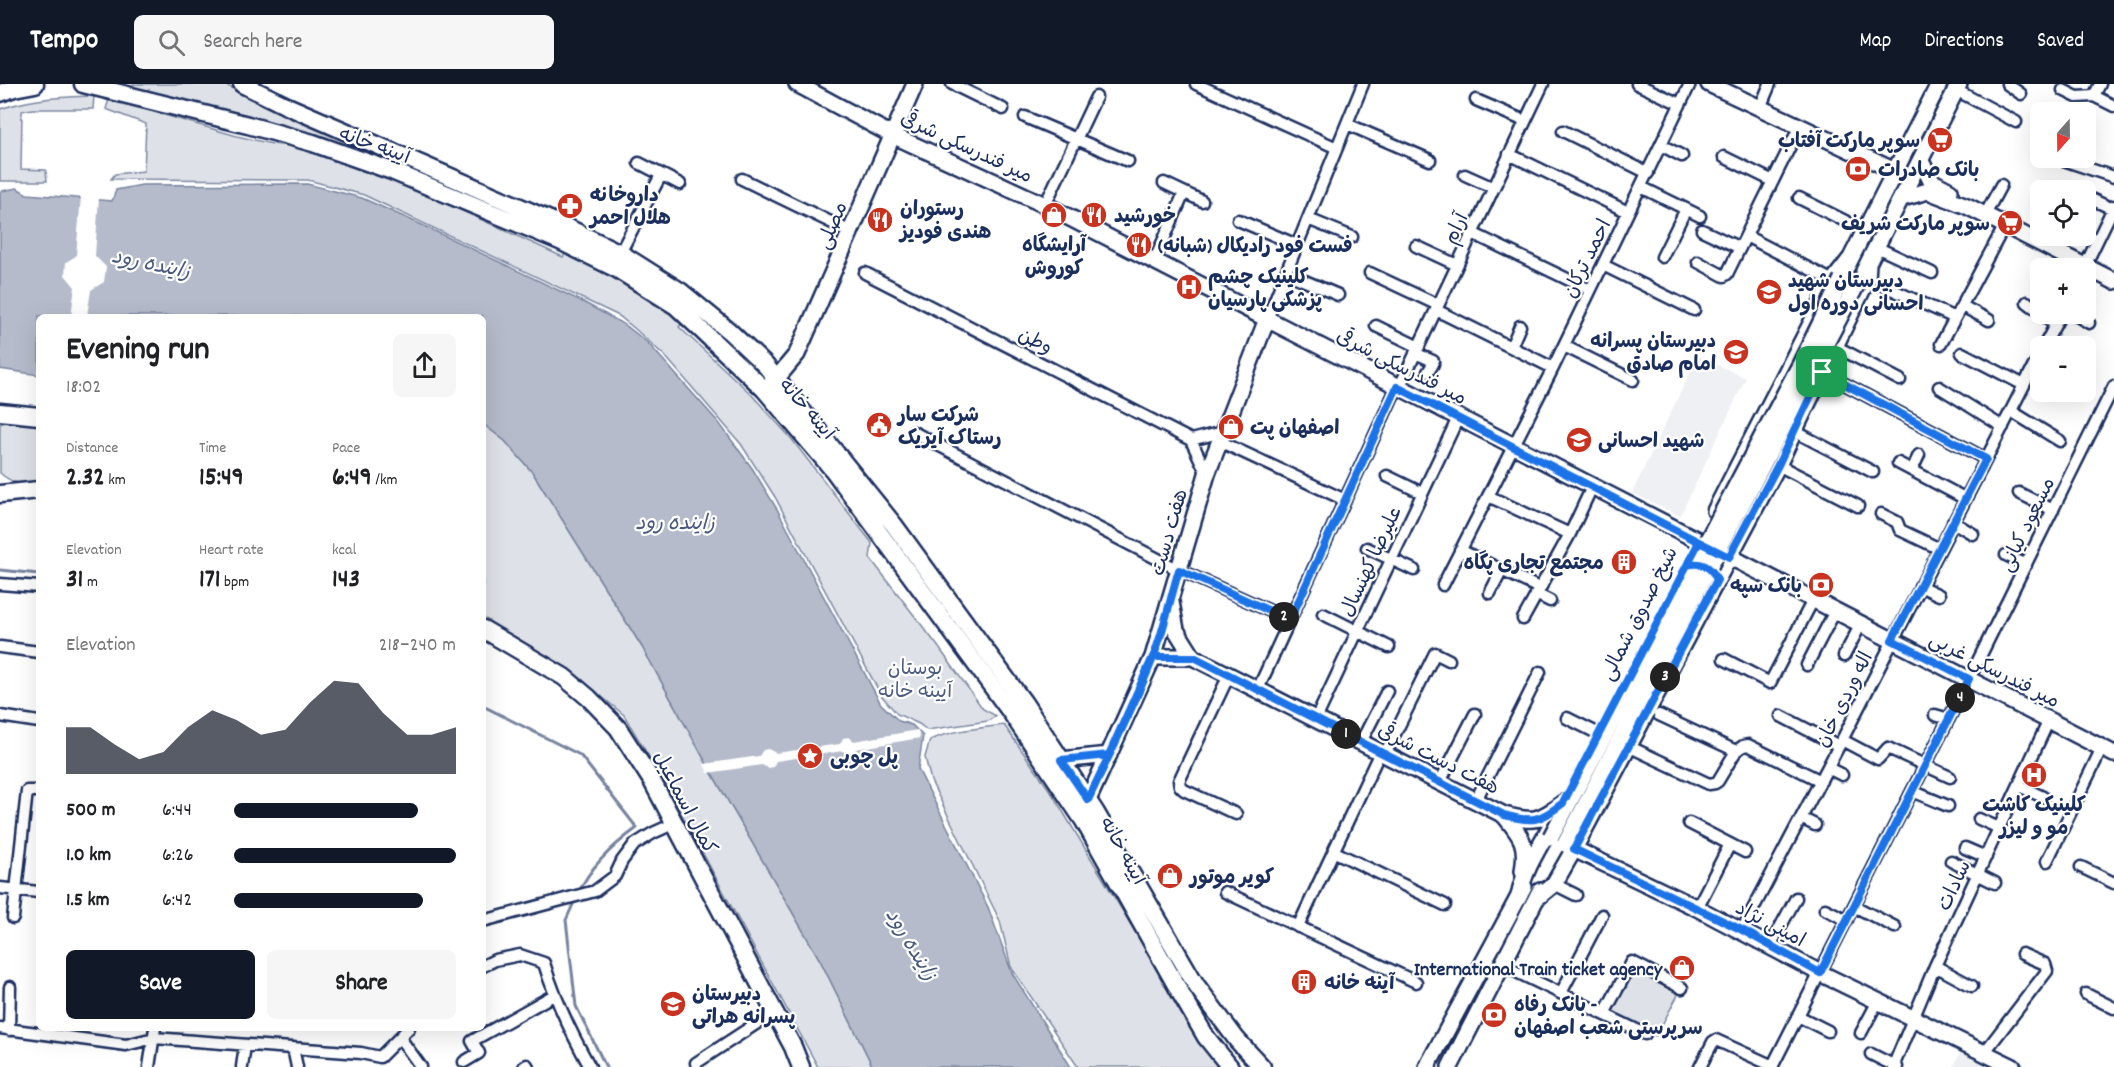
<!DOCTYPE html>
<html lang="en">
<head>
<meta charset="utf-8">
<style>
	:root { --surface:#fff; --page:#f6f6f6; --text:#202124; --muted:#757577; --accent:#111827 }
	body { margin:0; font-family:Dekko,"Playpen Sans Arabic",sans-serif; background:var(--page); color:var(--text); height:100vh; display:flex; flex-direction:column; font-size:22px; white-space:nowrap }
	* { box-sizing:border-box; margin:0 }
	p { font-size:20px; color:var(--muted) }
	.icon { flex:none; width:33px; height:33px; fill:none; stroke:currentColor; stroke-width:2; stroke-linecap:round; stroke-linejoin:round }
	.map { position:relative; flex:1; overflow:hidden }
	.panel { position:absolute; left:36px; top:230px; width:450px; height:717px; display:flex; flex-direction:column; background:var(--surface); border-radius:9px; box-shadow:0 6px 24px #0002 }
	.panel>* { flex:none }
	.needle { width:39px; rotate:200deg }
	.buttons { position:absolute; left:2030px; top:18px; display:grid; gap:12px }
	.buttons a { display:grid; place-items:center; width:66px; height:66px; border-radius:9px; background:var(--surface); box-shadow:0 6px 24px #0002; font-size:30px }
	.pin { position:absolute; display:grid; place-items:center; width:51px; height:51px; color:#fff; margin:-26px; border-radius:12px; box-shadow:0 3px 9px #0006 }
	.km { position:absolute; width:30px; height:30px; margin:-15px; border-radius:50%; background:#222; color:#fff; font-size:16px; line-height:30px; text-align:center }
	.round { display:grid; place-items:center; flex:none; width:63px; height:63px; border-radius:9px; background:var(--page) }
	.head { display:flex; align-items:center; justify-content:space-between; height:102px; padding:0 30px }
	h1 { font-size:33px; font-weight:700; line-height:45px }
	.stats { display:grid; grid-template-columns:repeat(3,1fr); gap:9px; height:102px; padding:6px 30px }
	.stats div { display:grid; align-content:center }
	.stats b { font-size:26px; font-weight:700 }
	.stats small { font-size:16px; font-weight:400 }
	.stats p { font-size:16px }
	.chart { height:168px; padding:12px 30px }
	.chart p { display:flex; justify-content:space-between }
	.chart svg { width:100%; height:108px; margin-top:6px; fill:var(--accent); opacity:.7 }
	.cta { display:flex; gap:12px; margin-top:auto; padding:12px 30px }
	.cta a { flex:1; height:69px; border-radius:9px; background:var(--accent); color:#fff; font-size:24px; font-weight:700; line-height:69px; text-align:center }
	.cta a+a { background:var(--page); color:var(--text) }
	ul { padding:0 30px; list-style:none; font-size:20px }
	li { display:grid; grid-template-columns:96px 72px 1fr; align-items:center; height:45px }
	li i { height:15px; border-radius:8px; background:var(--accent) }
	header { display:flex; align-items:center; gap:36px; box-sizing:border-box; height:84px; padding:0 30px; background:var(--accent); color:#fff }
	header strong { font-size:28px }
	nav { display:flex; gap:33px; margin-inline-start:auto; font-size:21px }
	.search { width:420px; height:54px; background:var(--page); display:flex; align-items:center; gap:15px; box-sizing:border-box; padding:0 21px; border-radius:9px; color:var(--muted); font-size:22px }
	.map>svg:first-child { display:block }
	.built { fill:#eff0f4 }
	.green { fill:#dee1e7; stroke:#7c88a2; stroke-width:1.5 }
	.water { fill:#b5bbca; stroke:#77839f; stroke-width:1.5 }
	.pier { fill:#fff }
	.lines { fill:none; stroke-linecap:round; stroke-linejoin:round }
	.stream { stroke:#77839f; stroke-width:3 }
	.street-casing { stroke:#1b2f5e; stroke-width:15 }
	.secondary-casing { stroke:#1b2f5e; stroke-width:20 }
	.primary-casing { stroke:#1b2f5e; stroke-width:21 }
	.street { stroke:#fff; stroke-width:10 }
	.secondary { stroke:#fff; stroke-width:15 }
	.primary { stroke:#fff; stroke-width:16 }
	.secondary-bridge-casing { stroke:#1b2f5e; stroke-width:20; stroke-linecap:butt }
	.secondary-bridge { stroke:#fff; stroke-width:15 }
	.route-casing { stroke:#fff; stroke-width:12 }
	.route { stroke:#1a73e8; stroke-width:8 }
	.labels { text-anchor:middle; stroke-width:4.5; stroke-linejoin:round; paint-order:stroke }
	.poi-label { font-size:20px; font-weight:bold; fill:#1b2f5e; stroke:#fff; text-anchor:start }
	.street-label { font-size:20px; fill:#1b2f5e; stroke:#fff }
	.park-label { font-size:20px; fill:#4c5c80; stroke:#fff }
	.water-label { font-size:21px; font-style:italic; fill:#49597e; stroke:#fff }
</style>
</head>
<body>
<header>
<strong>Tempo</strong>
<div class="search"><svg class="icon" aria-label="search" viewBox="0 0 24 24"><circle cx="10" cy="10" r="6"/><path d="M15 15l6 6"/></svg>Search here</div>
<nav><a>Map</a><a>Directions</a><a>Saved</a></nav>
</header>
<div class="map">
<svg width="2114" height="983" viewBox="0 0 2114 983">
	<rect width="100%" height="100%" fill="#fff"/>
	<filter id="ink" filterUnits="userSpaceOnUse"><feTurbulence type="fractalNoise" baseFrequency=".0167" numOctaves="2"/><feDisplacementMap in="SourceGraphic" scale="12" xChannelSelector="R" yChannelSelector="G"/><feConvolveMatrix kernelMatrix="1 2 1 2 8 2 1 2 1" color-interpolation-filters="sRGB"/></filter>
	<g filter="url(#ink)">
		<path class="built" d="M1698,272L1746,294L1680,432L1632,409Z
			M1962,966L1996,983H1953Z"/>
		<path class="green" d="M133,0H224L280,29L543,140L683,216L752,276L751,280L689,227L552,149L135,5Z
			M94,12L93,25H32L22,27L21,85L46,86L47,97H0V25C33,14 60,13 94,12Z
			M109,15L237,52L272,60L317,65L401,99L563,173L567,167C608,188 646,211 683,238L679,243L750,309L790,353L872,459L870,474L937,561L983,625L996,632L988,637L927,646L919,640L897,630L881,611L775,413L741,360L666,273L634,244L619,232L364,111L308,96L111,95L115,90L144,87L146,40L106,25Z
			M10,336L39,338V399C24,401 12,400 0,389V340Z
			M483,340L505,357L533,389L642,563L713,691L820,876L873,983H818L666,701L624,631L589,602L483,540Z
			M1004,641L1053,711L1146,866L1188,942L1218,983H1078L1011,883L1000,837L931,697L925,673L930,656C953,646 980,644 1004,641Z
			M1632,882L1680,907L1656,952L1608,929Z"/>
		<path class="water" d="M307,100L362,114L422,141L583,218L625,241L648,259L719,339L752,384L777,425L881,620L899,637L912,641L923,652L918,685L988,823L1012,889L1071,983H873L820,876L713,691L642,563L533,389L505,357L483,340V232H39V291L0,285V109L2,107L17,104L27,110L112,117L116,106L142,101Z"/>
		<path class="pier" d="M81,112L99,113L95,172L106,183L104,198L91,206L87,232H71L75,203L65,191L66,178L76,172Z
			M918,646L920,654L856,665L855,670L847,671L843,667L776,677L773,683L767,684L762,681L708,689L704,680L759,672L763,666L768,665L776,669L840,660L843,654L849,653L854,657Z"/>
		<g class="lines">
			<path class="stream" d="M0,486L39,490
				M483,622L580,671L637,744C615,760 590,783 579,808
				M576,814L566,836L576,922L606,983"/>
			<g class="street-casing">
				<path id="street" d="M952,0L1003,25
					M1196,0L1337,64
					M1637,0L1680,20
					M2007,0L2021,10
					M1956,6L2016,38
					M2063,6L2077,13L2094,12L2114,22
					M2094,12L2100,0
					M1476,16L1525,37
					M1760,24L1770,0
					M1025,33L1128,77
					M1347,40L1430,76
					M1563,47L1648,89
					M1661,61L1682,72
					M1509,70L1628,128
					M1724,73L1773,97
					M2057,74L2114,93
					M639,79L680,100
					M1465,91L1494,104
					M742,95L851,148
					M1164,99L1202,117
					M1641,103L1700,132
					M1799,114L1865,147
					M2091,115L2113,125
					M1045,121L1096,13
					M1985,131L2001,101
					M1308,135L1352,153
					M1238,136L1297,161
					M1702,146L1740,164
					M1472,149L1590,206
					M1746,152L1833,197
					M1416,162L1457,181
					M1876,163L1932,189
					M620,169L661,91
					M1662,173L1686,125
					M1154,178L1184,109
					M1698,178L1724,192L1727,190L1800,42
					M1603,181L1694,226
					M2084,184L2114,122
					M865,189L1191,356
					M1286,189L1338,211
					M1370,189L1438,221
					M1880,200L1955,234
					M2027,218L2040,228
					M1962,222L1989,236
					M1436,226L1553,284
					M2042,230L2055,241
					M2074,230L2089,239
					M1267,235L1363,0
					M1376,242L1419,263
					M1941,260L2005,141
					M1564,262L1633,296
					M1835,262L1900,296
					M2044,262L2061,230
					M1511,263L1520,242
					M1415,269L1433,277V280L1428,288
					M1962,269L2024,301
					M1822,288L1986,375
					M1939,303L2003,343
					M1399,304L1543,0
					M2011,327L2060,357
					M1794,347L1873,388
					M913,348L1179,486L1290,536
					M1219,357L1345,416
					M1898,379L1966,415
					M1778,381L1858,422
					M1912,386L1919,371
					M1207,390L1191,356L1223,348
					M1387,392L1422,409
					M2019,409L2053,426
					M1488,412L1570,450
					M1881,430L1897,438L1900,446L1940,465
					M1953,438L1973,450
					M1367,464L1414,486
					M1460,466L1539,504
					M2006,471L2026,481
					M0,500L39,503
					M1443,501L1553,284L1690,0
					M1920,502L1939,511
					M1490,509L1502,486
					M1536,510L1550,517
					M1323,530L1389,563
					M1523,535L1570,450L1592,403
					M0,563L39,568
					M1844,572L1861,540
					M1724,575L1770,599L1813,516
					M1807,581L1835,527
					M1229,591L1179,697L1180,702L1184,706L1236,730
					M1258,605L1397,303
					M1659,631L1736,667L1743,662L1748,661L1821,697
					M1935,631L1949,635
					M0,632L39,638
					M1781,632L1839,662
					M1567,634L1599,650
					M1316,635L1458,334
					M1842,656L1878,675L1888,664L1950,693
					M1361,658L1387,607
					M1628,662L1709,700L1715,699L1718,697L1736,667
					M1385,670L1435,569L1449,576
					M1828,684L1842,691
					M1440,698L1475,630
					M2019,702L2043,713
					M1912,707L1948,722
					M1476,716L1540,588
					M1801,734L1815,741
					M1979,735L1999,744
					M1689,739L1745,768
					M1965,764L1986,773
					M1335,768L1445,821
					M1951,777L1995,799
					M2047,777L2102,664
					M2081,783L2114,799
					M1554,800L1576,811
					M0,804L39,808
					M1225,808L1416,898
					M1854,822L1895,843
					M1697,824L1730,760
					M1825,825L1847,836
					M13,834L27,707H39
					M483,837L595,807L615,792L622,777L634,761L653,749L673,740
					M1298,843L1380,668
					M1742,846L1842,656L2040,270
					M1770,862L1796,814
					M1502,881L1645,950
					M483,882L495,876L520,871L544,879C555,916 571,949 590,983
					M1935,882L1972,902
					M1561,909L1602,831
					M2086,910L2114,924
					M1604,930L1632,878L1682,904
					M1798,932L1828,947
					M0,944L126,961L154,954L361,969L380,973L409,944
					M9,946L10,903
					M1861,949L1878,917
					M400,954L421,983
					M293,964L297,983
					M1984,969L2047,887L2045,880L2022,870
					M1871,970L1897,983
					M464,978L479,969L472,957L554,911
					M696,979L774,928
					M149,983L155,944
					M242,983L245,961
					M524,983L527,981L528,983
					M1700,983L1713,958L1716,956L1773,982
					M1772,983L1969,595L2114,302
					M1893,983L1935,882L2049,636"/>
			</g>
			<g class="secondary-casing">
				<path id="secondary" d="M797,0L892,51L1045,121L2114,670
					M1709,0L1895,87
					M1921,77L1931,97L1950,107
					M1902,114L1928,107L1967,122L2114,197
					M1847,182L1939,0
					M1864,187L1959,0
					M769,301L777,294L797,270L915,0
					M1715,427L1833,197L1851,174
					M1171,518L1176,546L1193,573
					M1153,573H1193L1504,731C1533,739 1540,737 1563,719
					M1061,676L1109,671
					M1088,716L1153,573L1207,390L1267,235
					M1504,731C1521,752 1528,759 1523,787
					M1574,765L1697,824L1820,889L2013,983
					M1519,812C1524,785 1540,762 1553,738
					M1537,814L1554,800L1574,765L1778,381L1867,196L1868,179
					M1427,983L1524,803
					M1450,983L1540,807"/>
			</g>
			<g class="primary-casing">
				<path id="primary" d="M83,0L248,41L313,59L392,87L560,157L617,185L676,222L764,305L834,387L1010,627L1084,737L1181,910L1206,953L1230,983
					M242,0L287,22L566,143L620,169L680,207L729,247L766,282L894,441L1024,619L1096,729L1196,901L1237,956L1262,983
					M0,9L14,4L35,0
					M0,328L39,332
					M0,410L39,406
					M483,545L564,593L589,614L618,644L652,697L793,963L801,983"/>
			</g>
			<use href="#street" class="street"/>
			<use href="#secondary" class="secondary"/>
			<use href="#primary" class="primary"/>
			<g class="secondary-bridge-casing">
				<path id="secondary-bridge" d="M1551,753L1801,279L1842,195
					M1565,760L1857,200"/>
			</g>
			<use href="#secondary-bridge" class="secondary-bridge"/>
		</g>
	</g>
	<g class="lines" filter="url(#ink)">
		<g class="route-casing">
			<path id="route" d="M1822,288L1778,381L1729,473L1699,458L1563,719C1540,737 1533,739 1504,731L1194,573H1153L1109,671L1061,676L1088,716C1110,669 1134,622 1153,574C1164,546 1170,515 1179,486L1290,536L1397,303L1699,458L1687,481C1702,477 1711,482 1717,496L1574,765L1742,846L1820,889L1969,595L1892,556L1986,375L1822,288"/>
		</g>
		<use href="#route" class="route"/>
	</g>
	<defs>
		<g id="supermarket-disc" transform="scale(1.35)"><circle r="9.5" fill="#c8321e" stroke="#fff"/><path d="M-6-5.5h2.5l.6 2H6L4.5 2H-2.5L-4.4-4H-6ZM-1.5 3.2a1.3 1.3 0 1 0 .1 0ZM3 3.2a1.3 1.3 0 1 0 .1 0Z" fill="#fff"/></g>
		<g id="bank-disc" transform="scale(1.35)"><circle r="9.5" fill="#c8321e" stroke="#fff"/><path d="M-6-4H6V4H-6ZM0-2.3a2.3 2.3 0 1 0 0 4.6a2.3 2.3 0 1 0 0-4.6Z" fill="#fff"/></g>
		<g id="pharmacy-disc" transform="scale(1.35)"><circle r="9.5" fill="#c8321e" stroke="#fff"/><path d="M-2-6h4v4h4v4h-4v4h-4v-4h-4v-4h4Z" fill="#fff"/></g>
		<g id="shop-disc" transform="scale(1.35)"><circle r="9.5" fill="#c8321e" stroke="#fff"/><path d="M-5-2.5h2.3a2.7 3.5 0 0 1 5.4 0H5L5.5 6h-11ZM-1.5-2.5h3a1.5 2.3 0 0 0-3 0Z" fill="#fff"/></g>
		<g id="restaurant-disc" transform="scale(1.35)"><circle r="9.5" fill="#c8321e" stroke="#fff"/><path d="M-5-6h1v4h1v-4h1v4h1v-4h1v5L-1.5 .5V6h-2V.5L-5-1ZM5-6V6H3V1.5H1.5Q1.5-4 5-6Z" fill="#fff"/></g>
		<g id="hospital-disc" transform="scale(1.35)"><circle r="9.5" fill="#c8321e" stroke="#fff"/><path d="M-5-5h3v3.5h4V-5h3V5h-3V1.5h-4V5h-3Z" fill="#fff"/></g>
		<g id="school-disc" transform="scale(1.35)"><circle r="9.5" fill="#c8321e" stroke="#fff"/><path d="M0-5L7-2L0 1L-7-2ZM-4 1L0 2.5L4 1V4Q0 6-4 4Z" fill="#fff"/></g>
		<g id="civic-disc" transform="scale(1.35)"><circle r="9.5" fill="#c8321e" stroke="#fff"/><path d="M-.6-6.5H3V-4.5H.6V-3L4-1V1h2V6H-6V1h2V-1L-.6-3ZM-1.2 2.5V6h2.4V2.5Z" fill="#fff"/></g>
		<g id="building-disc" transform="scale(1.35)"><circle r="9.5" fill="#c8321e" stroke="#fff"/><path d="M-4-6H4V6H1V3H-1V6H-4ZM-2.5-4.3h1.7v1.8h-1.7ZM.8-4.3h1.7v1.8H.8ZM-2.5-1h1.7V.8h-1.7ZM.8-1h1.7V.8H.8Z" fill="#fff"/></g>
		<g id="sight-disc" transform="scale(1.35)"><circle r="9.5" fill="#c8321e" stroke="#fff"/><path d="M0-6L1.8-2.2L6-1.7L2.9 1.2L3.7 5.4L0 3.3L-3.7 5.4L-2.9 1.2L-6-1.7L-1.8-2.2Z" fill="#fff"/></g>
	</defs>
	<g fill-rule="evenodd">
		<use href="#supermarket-disc" x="1940" y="56"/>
		<use href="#bank-disc" x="1858" y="85"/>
		<use href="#pharmacy-disc" x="570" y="122"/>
		<use href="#shop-disc" x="1054" y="131"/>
		<use href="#restaurant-disc" x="1094" y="131"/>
		<use href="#restaurant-disc" x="880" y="136"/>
		<use href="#supermarket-disc" x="2010" y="139"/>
		<use href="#restaurant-disc" x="1139" y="161"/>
		<use href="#hospital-disc" x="1189" y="203"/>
		<use href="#school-disc" x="1769" y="208"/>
		<use href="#school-disc" x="1736" y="268"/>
		<use href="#civic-disc" x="879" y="341"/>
		<use href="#shop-disc" x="1231" y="343"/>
		<use href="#school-disc" x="1579" y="356"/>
		<use href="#building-disc" x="1624" y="478"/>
		<use href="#bank-disc" x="1821" y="501"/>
		<use href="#sight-disc" x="810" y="672"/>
		<use href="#hospital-disc" x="2034" y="691"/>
		<use href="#shop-disc" x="1170" y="792"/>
		<use href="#shop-disc" x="1682" y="884"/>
		<use href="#building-disc" x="1304" y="898"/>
		<use href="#school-disc" x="673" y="920"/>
		<use href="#bank-disc" x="1494" y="931"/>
	</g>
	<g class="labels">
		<g class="poi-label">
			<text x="1920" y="63" text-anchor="end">سوپر مارکت آفتاب</text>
			<text x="1878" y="92">بانک صادرات</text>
			<text x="590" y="117">داروخانه<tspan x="590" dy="23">هلال احمر</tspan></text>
			<text x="900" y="131">رستوران<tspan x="900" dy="23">هندی فودیز</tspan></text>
			<text x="1114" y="138">خورشید</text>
			<text x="1990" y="146" text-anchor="end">سوپر مارکت شریف</text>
			<text x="1054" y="167" text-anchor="middle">آرایشگاه<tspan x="1054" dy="23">کوروش</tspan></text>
			<text x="1158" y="168">فست فود رادیکال (شبانه)</text>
			<text x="1208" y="199">کلینیک چشم<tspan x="1208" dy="23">پزشکی پارسیان</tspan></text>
			<text x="1788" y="203">دبیرستان شهید<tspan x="1788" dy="23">احسانى دوره اول</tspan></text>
			<text x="1716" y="263" text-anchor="end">دبیرستان پسرانه<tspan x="1716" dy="23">امام صادق</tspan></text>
			<text x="898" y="337">شرکت سار<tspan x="898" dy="23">رستاک آیریک</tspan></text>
			<text x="1250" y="350">اصفهان پت</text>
			<text x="1598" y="363">شهید احسانی</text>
			<text x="1604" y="485" text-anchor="end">مجتمع تجاری پگاه</text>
			<text x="1802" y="508" text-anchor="end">بانک سپه</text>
			<text x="830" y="679">پل چوبی</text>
			<text x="2034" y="727" text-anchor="middle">کلینیک کاشت<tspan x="2034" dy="23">مو و لیزر</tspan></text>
			<text x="1190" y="799">کویر موتور</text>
			<text x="1662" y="891" text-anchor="end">International Train ticket agency</text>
			<text x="1324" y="905">آینه خانه</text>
			<text x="692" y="916">دبیرستان<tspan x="692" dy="23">پسرانه هراتی</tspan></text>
			<text x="1514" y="927">بانک رفاه -<tspan x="1514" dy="23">سرپرستی شعب اصفهان</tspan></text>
		</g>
		<g class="street-label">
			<text transform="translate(375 60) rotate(20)" y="7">آیینه خانه</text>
			<text transform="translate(967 62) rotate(25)" y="7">میر فندرسکی شرقی</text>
			<text transform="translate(831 141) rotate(-67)" y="7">مصلی</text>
			<text transform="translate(1455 144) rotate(-65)" y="7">آرام</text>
			<text transform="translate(1586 174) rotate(-64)" y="7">احمد ترکان</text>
			<text transform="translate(1036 256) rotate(27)" y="7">وطن</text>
			<text transform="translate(1402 282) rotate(27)" y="7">میر فندرسکی شرقی</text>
			<text transform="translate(808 324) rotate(49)" y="7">آیینه خانه</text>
			<text transform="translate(2026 440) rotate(-64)" y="7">مسعود کیانی</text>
			<text transform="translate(1168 448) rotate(-74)" y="7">هفت دست</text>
			<text transform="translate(1370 477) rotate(-65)" y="7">علیرضا کهنسال</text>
			<text transform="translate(1638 529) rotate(-63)" y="7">شیخ صدوق شمالی</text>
			<text transform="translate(1995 585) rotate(27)" y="7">میر فندرسکی غربی</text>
			<text transform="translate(1843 615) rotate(-63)" y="7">اله وردی خان</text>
			<text transform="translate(1439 674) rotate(27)" y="7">هفت دست شرقی</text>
			<text transform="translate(686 718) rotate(62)" y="7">کمال اسماعیل</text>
			<text transform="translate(1124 766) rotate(61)" y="7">آیینه خانه</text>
			<text transform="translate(1953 801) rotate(-65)" y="7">سادات</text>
			<text transform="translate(1771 839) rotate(28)" y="7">امینی نژاد</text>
		</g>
		<g class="park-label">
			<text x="915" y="590">بوستان<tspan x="915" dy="23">آیینه خانه</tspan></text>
		</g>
		<g class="water-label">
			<text transform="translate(151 179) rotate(12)" y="7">زاینده رود</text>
			<text x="675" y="445">زاینده رود</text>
			<text transform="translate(912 860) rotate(59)" y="7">زاینده رود</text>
		</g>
	</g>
</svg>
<div class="buttons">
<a><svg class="needle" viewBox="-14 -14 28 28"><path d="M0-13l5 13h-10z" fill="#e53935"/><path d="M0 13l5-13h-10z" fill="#757577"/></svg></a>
<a><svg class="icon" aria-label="locate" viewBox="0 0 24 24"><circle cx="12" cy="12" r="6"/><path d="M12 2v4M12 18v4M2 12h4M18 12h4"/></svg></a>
<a>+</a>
<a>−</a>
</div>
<div class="pin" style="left:1822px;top:288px;background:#1e9e55"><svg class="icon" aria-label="arrive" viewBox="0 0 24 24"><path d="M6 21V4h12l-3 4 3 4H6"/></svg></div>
<b class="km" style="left:1346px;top:650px">1</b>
<b class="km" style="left:1284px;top:533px">2</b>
<b class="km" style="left:1665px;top:593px">3</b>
<b class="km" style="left:1960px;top:614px">4</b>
<section class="panel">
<div class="head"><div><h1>Evening run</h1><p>18:02</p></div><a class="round"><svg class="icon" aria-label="share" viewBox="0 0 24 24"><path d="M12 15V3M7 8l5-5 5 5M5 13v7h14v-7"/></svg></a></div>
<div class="stats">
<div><p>Distance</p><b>2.32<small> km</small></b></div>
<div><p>Time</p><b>15:49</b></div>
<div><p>Pace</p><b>6:49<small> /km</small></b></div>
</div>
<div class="stats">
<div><p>Elevation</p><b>31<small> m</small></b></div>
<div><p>Heart rate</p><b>171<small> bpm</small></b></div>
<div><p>kcal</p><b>143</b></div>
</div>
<div class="chart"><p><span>Elevation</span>218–240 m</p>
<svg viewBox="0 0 160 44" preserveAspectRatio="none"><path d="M0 44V25L10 25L20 32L30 38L40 35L50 25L60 18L70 22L80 28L90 26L100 15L110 6L120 7L130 19L140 28L150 28L160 25V44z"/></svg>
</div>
<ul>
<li><b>500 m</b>6:44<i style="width:83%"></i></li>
<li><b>1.0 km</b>6:26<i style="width:100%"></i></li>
<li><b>1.5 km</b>6:42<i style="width:85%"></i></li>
</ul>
<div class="cta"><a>Save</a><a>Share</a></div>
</section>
</div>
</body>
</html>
